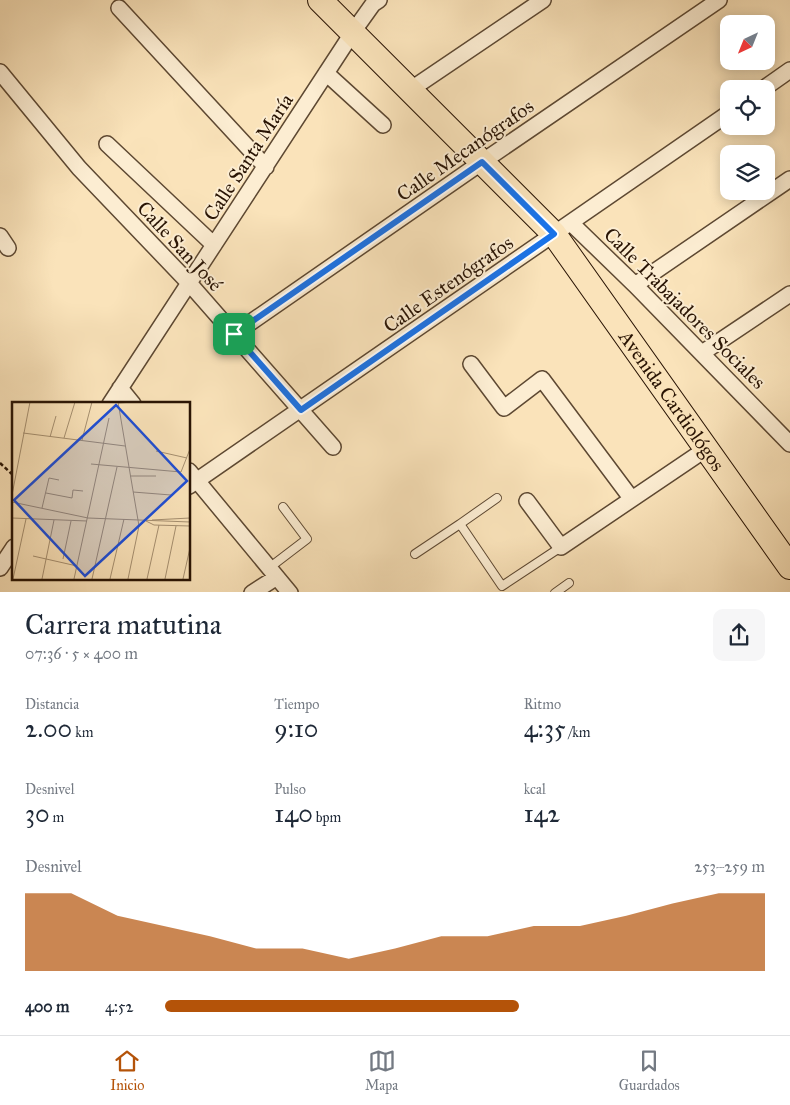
<!DOCTYPE html>
<html lang="es">
<head>
<meta charset="utf-8">
<style>
	:root { --surface:#fff; --page:#f6f6f7; --text:#1f2937; --muted:#747a83; --line:#e0e1e3; --accent:#b45309 }
	body { margin:0; font-family:"IM FELL Great Primer",serif; background:var(--page); color:var(--text); height:100vh; display:flex; flex-direction:column; font-size:19px; white-space:nowrap }
	* { box-sizing:border-box; margin:0 }
	p { font-size:16px; color:var(--muted) }
	.icon { flex:none; width:28px; height:28px; fill:none; stroke:currentColor; stroke-width:2; stroke-linecap:round; stroke-linejoin:round }
	.map { position:relative; height:592px; overflow:hidden }
	.side { display:flex; flex-direction:column; background:var(--surface); flex:1 }
	.side>* { flex:none }
	.needle { width:32px; rotate:223deg }
	.tools { position:absolute; left:720px; top:15px; display:grid; gap:10px }
	.tools a { display:grid; place-items:center; width:55px; height:55px; border-radius:10px; background:var(--surface); box-shadow:0 2px 12px #0003; font-size:25px }
	.pin { position:absolute; display:grid; place-items:center; width:42px; height:42px; color:#fff; margin:-21px; border-radius:10px; box-shadow:0 2px 8px #0006 }
	.round { display:grid; place-items:center; flex:none; width:52px; height:52px; border-radius:10px; background:var(--page) }
	.overview { display:flex; align-items:center; justify-content:space-between; height:85px; padding:0 25px }
	h1 { font-size:28px; font-weight:600; line-height:38px }
	.stats { display:grid; grid-template-columns:repeat(3,1fr); gap:8px; height:85px; padding:5px 25px }
	.stats div { display:grid; align-content:center }
	.stats b { font-size:25px; font-weight:600 }
	.stats small { font-size:14px; font-weight:400 }
	.stats p { font-size:14px }
	.chart { height:140px; padding:10px 25px }
	.chart p { display:flex; justify-content:space-between }
	.chart svg { width:100%; height:90px; margin-top:5px; fill:var(--accent); opacity:.7 }
	ul { padding:0 25px; list-style:none; font-size:16px }
	li { display:grid; grid-template-columns:80px 60px 1fr; align-items:center; height:38px }
	li i { height:12px; border-radius:6px; background:var(--accent) }
	.tab-bar { display:flex; justify-content:space-around; align-items:center; height:70px; border-top:1px solid var(--line); background:var(--surface); font-size:14px; color:var(--muted) }
	.tab-bar a { display:grid; justify-items:center; gap:2px }
	.tab-bar .on { color:var(--accent) }
	.map>svg:first-child { display:block }
	.lines { fill:none; stroke-linecap:round; stroke-linejoin:round }
	.lane-casing { stroke:#5d4832; stroke-width:10 }
	.street-casing { stroke:#5d4832; stroke-width:18 }
	.primary-casing { stroke:#291404; stroke-width:26 }
	.path { stroke:#291404; stroke-width:2.5; stroke-dasharray:4 2.5; stroke-linecap:butt }
	.lane { stroke:#fcedd2; stroke-width:8 }
	.street { stroke:#fcedd2; stroke-width:15 }
	.primary { stroke:#fae3ba; stroke-width:24 }
	.route-casing { stroke:#fff; stroke-width:10 }
	.route { stroke:#1a73e8; stroke-width:6 }
	.labels { text-anchor:middle; stroke-width:4; stroke-linejoin:round; paint-order:stroke }
	.street-label { font-size:20px; fill:#291404; stroke:#fcedd2 }
	.inset-road { fill:none; stroke:#a69071; stroke-width:1 }
	.view { fill:#1d4ed8; fill-opacity:0.15; stroke:#1d4ed8; stroke-width:2.5 }
	.inset-edge { fill:none; stroke:#291404; stroke-width:2.5 }
</style>
</head>
<body>
<div class="map">
<svg width="790" height="593" viewBox="0 0 790 593">
	<rect width="100%" height="100%" fill="#fae3ba"/>
	<filter id="stains"><feTurbulence type="fractalNoise" baseFrequency=".004" numOctaves="4"/><feColorMatrix values="0 0 0 0 .2 0 0 0 0 .09 0 0 0 0 .02 0 0 0 .5 -.17"/></filter>
	<radialGradient id="worn" r=".72"><stop offset=".6" stop-color="#630" stop-opacity="0"/><stop offset="1" stop-color="#630" stop-opacity=".3"/></radialGradient>
	<g class="lines">
		<g class="lane-casing">
			<path id="lane" d="M460,524L497,498
				M415,554L460,524L502,586L561,547
				M269,568L307,539L283,507
				M555,593L569,583"/>
		</g>
		<g class="street-casing">
			<path id="street" d="M119,8L266,167
				M0,72L79,168L189,283L333,447
				M326,73L383,125
				M763,89L790,70
				M410,90L543,0
				M107,144L214,245
				M571,223L635,285L790,444
				M0,236L8,248
				M635,285L790,179
				M234,334L482,162L719,0
				M702,353L790,294
				M471,364L504,408L542,379L631,498
				M120,388L133,404
				M110,404L353,32L373,4L379,0
				M189,471L290,593
				M189,486L729,113
				M527,501L561,547L706,449
				M0,568L14,547
				M252,593L277,577"/>
		</g>
		<g class="primary-casing">
			<g id="primary">
				<path id="s1" d="M320,0L554,234L790,567"/>
			</g>
		</g>
		<path class="path" d="M0,463L14,476"/>
		<use href="#lane" class="lane"/>
		<use href="#street" class="street"/>
		<use href="#primary" class="primary"/>
	</g>
	<g class="lines">
		<g class="route-casing">
			<path id="route" d="M482,162L554,234L301,410L234,334Z"/>
		</g>
		<use href="#route" class="route"/>
	</g>
	<g class="labels">
		<g class="street-label">
			<text transform="translate(465 150) rotate(-35)" y="7">Calle Mecanógrafos</text>
			<text transform="translate(248 157) rotate(-57)" y="7">Calle Santa María</text>
			<text transform="translate(180 246) rotate(47)" y="7">Calle San José</text>
			<text transform="translate(448 284) rotate(-35)" y="7">Calle Estenógrafos</text>
			<text transform="translate(685 308) rotate(45)" y="7">Calle Trabajadores Sociales</text>
			<text dy="7" stroke="none"><textPath href="#s1" startOffset="535">Avenida Cardiológos</textPath></text>
		</g>
	</g>
	<g transform="translate(12 402)">
		<rect width="178" height="178" fill="#fae3ba"/>
		<path class="inset-road" d="M106,0L127,124L116,177M106,1L122,0M11,31L113,44M38,35L44,14M52,36L63,0M70,38L80,0M144,49L175,56M79,62L169,70L178,47M118,74H144M121,90L159,93M34,91L60,96L61,88L71,89M0,93L18,0M0,100L76,116L178,120M30,106L37,76L47,78M0,116L75,119M140,118L178,116M134,119L142,123L178,124M21,154L65,164M51,157L59,119M1,177L14,117M30,177L42,118M62,177L97,16M80,177L105,65M98,177L112,117M135,177L147,123M153,177L164,124M171,177L178,146"/>
		<path class="view" d="M104,3L175,79L73,174L2,98Z"/>
		<rect width="178" height="178" class="inset-edge"/>
	</g>
	<rect width="100%" height="100%" filter="url(#stains)"/>
	<rect width="100%" height="100%" fill="url(#worn)"/>
</svg>
<div class="tools">
<a><svg class="needle" viewBox="-14 -14 28 28"><path d="M0-13l5 13h-10z" fill="#e53935"/><path d="M0 13l5-13h-10z" fill="#747a83"/></svg></a>
<a><svg class="icon" aria-label="locate" viewBox="0 0 24 24"><circle cx="12" cy="12" r="6"/><path d="M12 2v4M12 18v4M2 12h4M18 12h4"/></svg></a>
<a><svg class="icon" aria-label="layers" viewBox="0 0 24 24"><path d="M12 4l9 5-9 5-9-5zM3 14l9 5 9-5"/></svg></a>
</div>
<div class="pin" style="left:234px;top:334px;background:#1e9e55"><svg class="icon" aria-label="arrive" viewBox="0 0 24 24"><path d="M6 21V4h12l-3 4 3 4H6"/></svg></div>
</div>
<section class="side">
<div class="overview"><div><h1>Carrera matutina</h1><p>07:36 · 5 × 400 m</p></div><a class="round"><svg class="icon" aria-label="share" viewBox="0 0 24 24"><path d="M12 15V3M7 8l5-5 5 5M5 13v7h14v-7"/></svg></a></div>
<div class="stats">
<div><p>Distancia</p><b>2.00<small> km</small></b></div>
<div><p>Tiempo</p><b>9:10</b></div>
<div><p>Ritmo</p><b>4:35<small> /km</small></b></div>
</div>
<div class="stats">
<div><p>Desnivel</p><b>30<small> m</small></b></div>
<div><p>Pulso</p><b>140<small> bpm</small></b></div>
<div><p>kcal</p><b>142</b></div>
</div>
<div class="chart"><p><span>Desnivel</span>253–259 m</p>
<svg viewBox="0 0 160 44" preserveAspectRatio="none"><path d="M0 44V6L10 6L20 17L30 22L40 27L50 33L60 33L70 38L80 33L90 27L100 27L110 22L120 22L130 17L140 11L150 6L160 6V44z"/></svg>
</div>
<ul>
<li><b>400 m</b>4:52<i style="width:59%"></i></li>
</ul>
</section>
<nav class="tab-bar">
<a class="on"><svg class="icon" aria-label="home" viewBox="0 0 24 24"><path d="M3 11l9-7 9 7M6 9v11h12V9"/></svg>Inicio</a>
<a><svg class="icon" aria-label="map" viewBox="0 0 24 24"><path d="M3 6l6-2 6 2 6-2v14l-6 2-6-2-6 2zM9 4v14M15 6v14"/></svg>Mapa</a>
<a><svg class="icon" aria-label="saved" viewBox="0 0 24 24"><path d="M7 4h10v16l-5-4-5 4z"/></svg>Guardados</a>
</nav>
</body>
</html>
